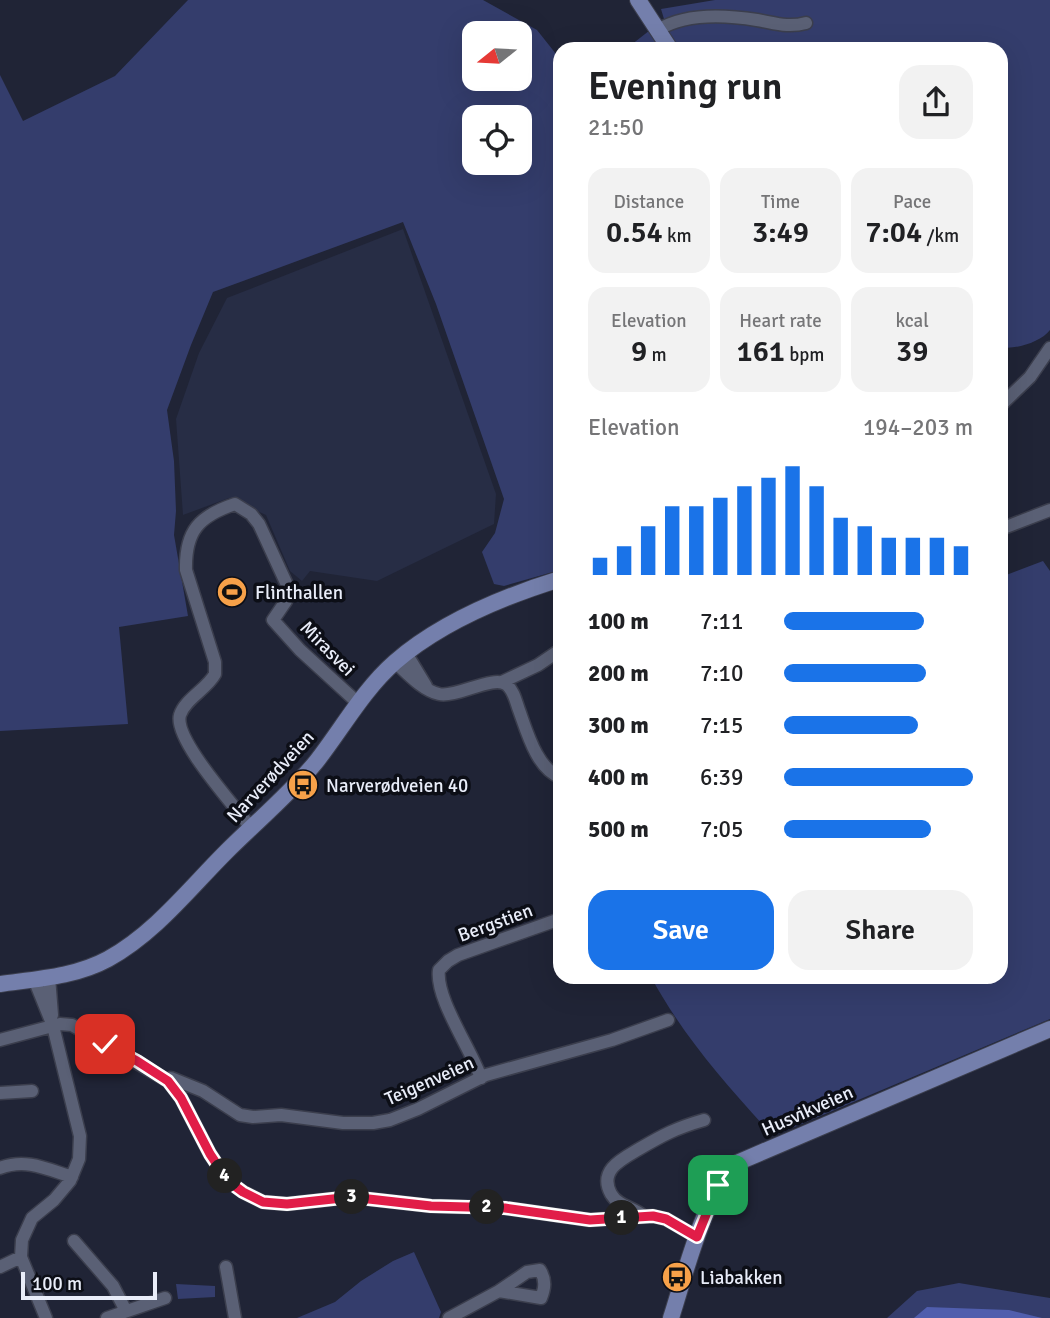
<!DOCTYPE html>
<html lang="en">
<head>
<meta charset="utf-8">
<style>
	:root { --surface:#fff; --page:#f2f2f2; --text:#202124; --muted:#757577; --accent:#1a73e8 }
	body { margin:0; font-family:Signika,sans-serif; background:var(--page); color:var(--text); height:100vh; display:flex; flex-direction:column; font-size:26px; white-space:nowrap }
	* { box-sizing:border-box; margin:0 }
	p { font-size:23px; color:var(--muted) }
	.icon { flex:none; width:38px; height:38px; fill:none; stroke:currentColor; stroke-width:2; stroke-linecap:round; stroke-linejoin:round }
	.map { position:relative; flex:1; overflow:hidden }
	.drawer { position:absolute; left:553px; top:42px; width:455px; height:942px; display:flex; flex-direction:column; background:var(--surface); border-radius:21px; box-shadow:0 7px 28px #0002 }
	.drawer>* { flex:none }
	.needle { width:46px; rotate:252deg }
	.buttons { position:absolute; left:462px; top:21px; display:grid; gap:14px }
	.buttons a { display:grid; place-items:center; width:70px; height:70px; border-radius:14px; background:var(--surface); box-shadow:0 7px 28px #0002; font-size:35px }
	.scale { position:absolute; left:21px; bottom:18px; width:136px; box-sizing:border-box; padding-left:7px; border:4px solid #e9edf9; border-top:0; font-size:19px; line-height:24px; white-space:nowrap; color:#e9edf9; -webkit-text-stroke:5px #0c0e16; paint-order:stroke }
	.pin { position:absolute; display:grid; place-items:center; width:60px; height:60px; color:#fff; margin:-30px; border-radius:14px; box-shadow:0 4px 10px #0006 }
	.km { position:absolute; width:35px; height:35px; margin:-18px; border-radius:50%; background:#222; color:#fff; font-size:19px; line-height:35px; text-align:center }
	.round { display:grid; place-items:center; flex:none; width:74px; height:74px; border-radius:21px; background:var(--page) }
	.headline { display:flex; align-items:center; justify-content:space-between; height:119px; padding:0 35px }
	h1 { font-size:38px; font-weight:600; line-height:52px }
	.stats { display:grid; grid-template-columns:repeat(3,1fr); gap:10px; height:119px; padding:7px 35px }
	.stats div { display:grid; align-content:center; border-radius:18px; background:var(--page); text-align:center }
	.stats b { font-size:30px; font-weight:600 }
	.stats small { font-size:19px; font-weight:400 }
	.stats p { font-size:19px }
	.chart { height:196px; padding:14px 35px }
	.chart p { display:flex; justify-content:space-between }
	.chart svg { width:100%; height:126px; margin-top:7px; stroke:var(--accent); stroke-width:6 }
	.primary-button { display:flex; gap:14px; margin-top:auto; padding:14px 35px }
	.primary-button a { flex:1; height:80px; border-radius:21px; background:var(--accent); color:#fff; font-size:28px; font-weight:600; line-height:80px; text-align:center }
	.primary-button a+a { background:var(--page); color:var(--text) }
	ul { padding:0 35px; list-style:none; font-size:23px }
	li { display:grid; grid-template-columns:112px 84px 1fr; align-items:center; height:52px }
	li i { height:18px; border-radius:9px; background:var(--accent) }
	.map>svg:first-child { display:block }
	.built { fill:#272d45 }
	.green { fill:#343d6c; fill-rule:evenodd }
	.water { fill:#505ead }
	.lines { fill:none; stroke-linecap:round; stroke-linejoin:round }
	.minor-casing { stroke:#3b3e4d; stroke-width:15 }
	.major-casing { stroke:#3b3e4d; stroke-width:18 }
	.minor { stroke:#5a6075; stroke-width:12 }
	.major { stroke:#747fac; stroke-width:16 }
	.route-casing { stroke:#fff; stroke-width:14 }
	.route { stroke:#e11d48; stroke-width:9 }
	.labels { text-anchor:middle; stroke-width:7; stroke-linejoin:round; paint-order:stroke }
	.poi-label { font-size:19px; fill:#e9edf9; stroke:#0c0e16; text-anchor:start }
	.street-label { font-size:19px; fill:#e9edf9; stroke:#0c0e16 }
</style>
</head>
<body>
<div class="map">
<svg width="1050" height="1318" viewBox="0 0 1050 1318">
	<rect width="100%" height="100%" fill="#202436"/>
	<path class="built" d="M403,229L496,494L494,524L377,581L310,571L302,581L290,571L266,515L229,498L183,515L176,419L199,353L227,298Z"/>
	<path class="green" d="M188,0H483L537,30L560,59V570L504,586L494,584L482,552L495,533L504,499L436,304L403,222L213,292L191,345L167,410L174,461L176,511L174,535L188,616L119,627L128,724L0,731V75L23,121L115,76ZM474,33H520V79H474ZM474,117H520V163H474Z
		M715,0H1050V330C1041,342 1015,350 1001,347V49H626L664,19L661,9Z
		M1043,561L1050,571V1019L773,1136C726,1084 685,1039 651,977L1001,976V577Z
		M414,1252L441,1312L439,1318H297L335,1302L361,1281L393,1261Z
		M959,1283L1050,1298V1318H887L917,1291Z
		M176,1284L215,1286V1297L178,1299Z"/>
	<path class="water" d="M927,1307L1009,1310L1042,1318H914Z"/>
	<g class="lines">
		<g class="minor-casing">
			<path id="minor" d="M658,30C685,13 726,15 757,20C775,23 788,28 806,23
				M1001,405L1030,377L1050,348
				M1001,529L1050,510
				M406,653L426,686
				M395,662C407,673 422,690 439,694C457,698 494,674 507,685C514,691 516,702 519,710C527,732 537,769 560,777
				M502,682L538,665L560,650
				M251,828C235,806 173,739 180,715C185,699 207,689 215,674V662L186,570C185,531 199,516 235,504L251,514L259,524L288,587L286,601L273,620L300,650L358,703
				M49,977L52,1015
				M34,979L53,1026L80,1136L79,1159L70,1181L54,1200L32,1218L22,1240L21,1257L46,1318
				M0,1040L60,1024L72,1025L168,1081L181,1098L210,1154L228,1181L243,1192L263,1202L287,1204L351,1197L431,1206L505,1208L590,1220L653,1216L666,1219L697,1237
				M481,1078C471,1049 435,998 439,970L448,961L458,955L560,919
				M168,1081L171,1078L203,1091L240,1115L253,1117L281,1115L343,1123H373L390,1120L418,1109L486,1075L612,1040L668,1020
				M0,1093L32,1091
				M0,1168C26,1158 47,1169 72,1177
				M642,1215C632,1207 618,1206 611,1194C598,1170 622,1159 639,1149C663,1135 676,1128 704,1120
				M74,1241L113,1286L126,1311
				M0,1267L21,1257
				M226,1267L235,1318
				M107,1318L165,1298
				M449,1318L499,1291L527,1272L540,1270C546,1280 545,1288 541,1298L499,1291"/>
		</g>
		<g class="major-casing">
			<path id="major" d="M638,0L670,49
				M0,984C36,979 75,977 108,959C155,933 189,889 226,852C256,822 289,795 316,762C342,729 363,690 395,662C441,622 502,597 560,579
				M671,1318C685,1275 705,1190 739,1162L1050,1029"/>
		</g>
		<use href="#minor" class="minor"/>
		<use href="#major" class="major"/>
	</g>
	<g class="lines">
		<g class="route-casing">
			<path id="route" d="M105,1044L137,1061L168,1081L181,1098L210,1154L228,1181L243,1192L263,1202L287,1204L351,1197L431,1206L505,1208L590,1220L653,1216L666,1219L697,1237L718,1185"/>
		</g>
		<use href="#route" class="route"/>
	</g>
	<defs>
		<g id="stadium-disc" transform="scale(1.575)"><circle r="9.5" fill="#f7a149" stroke="#0c0e16"/><path d="M0-5a6.5 5 0 1 0 0 10a6.5 5 0 1 0 0-10ZM-3.5-1.8h7v3.6h-7Z" fill="#111"/></g>
		<g id="bus-disc" transform="scale(1.575)"><circle r="9.5" fill="#f7a149" stroke="#0c0e16"/><path d="M-5-6H5V4H4V6H2V4H-2V6H-4V4H-5ZM-3.5-4V0h7V-4ZM-3.5 1.2v1.5H-2V1.2ZM2 1.2v1.5H3.5V1.2Z" fill="#111"/></g>
	</defs>
	<g fill-rule="evenodd">
		<use href="#stadium-disc" x="232" y="592"/>
		<use href="#bus-disc" x="303" y="785"/>
		<use href="#bus-disc" x="677" y="1277"/>
	</g>
	<g class="labels">
		<g class="poi-label">
			<text x="255" y="599">Flinthallen</text>
			<text x="326" y="792">Narverødveien 40</text>
			<text x="700" y="1284">Liabakken</text>
		</g>
		<g class="street-label">
			<text transform="translate(328 648) rotate(45)" y="7">Mirasvei</text>
			<text transform="translate(270 776) rotate(-47)" y="7">Narverødveien</text>
			<text transform="translate(495 922) rotate(-20)" y="7">Bergstien</text>
			<text transform="translate(429 1080) rotate(-24)" y="7">Teigenveien</text>
			<text transform="translate(807 1110) rotate(-24)" y="7">Husvikveien</text>
		</g>
	</g>
</svg>
<div class="buttons">
<a><svg class="needle" viewBox="-14 -14 28 28"><path d="M0-13l5 13h-10z" fill="#e53935"/><path d="M0 13l5-13h-10z" fill="#757577"/></svg></a>
<a><svg class="icon" aria-label="locate" viewBox="0 0 24 24"><circle cx="12" cy="12" r="6"/><path d="M12 2v4M12 18v4M2 12h4M18 12h4"/></svg></a>
</div>
<div class="scale">100 m</div>
<div class="pin" style="left:718px;top:1185px;background:#1e9e55"><svg class="icon" aria-label="arrive" viewBox="0 0 24 24"><path d="M6 21V4h12l-3 4 3 4H6"/></svg></div>
<div class="pin" style="left:105px;top:1044px;background:#d93025"><svg class="icon" aria-label="check" viewBox="0 0 24 24"><path d="M5 12l5 5 9-10"/></svg></div>
<b class="km" style="left:622px;top:1218px">1</b>
<b class="km" style="left:487px;top:1207px">2</b>
<b class="km" style="left:352px;top:1197px">3</b>
<b class="km" style="left:225px;top:1176px">4</b>
<section class="drawer">
<div class="headline"><div><h1>Evening run</h1><p>21:50</p></div><a class="round"><svg class="icon" aria-label="share" viewBox="0 0 24 24"><path d="M12 15V3M7 8l5-5 5 5M5 13v7h14v-7"/></svg></a></div>
<div class="stats">
<div><p>Distance</p><b>0.54<small> km</small></b></div>
<div><p>Time</p><b>3:49</b></div>
<div><p>Pace</p><b>7:04<small> /km</small></b></div>
</div>
<div class="stats">
<div><p>Elevation</p><b>9<small> m</small></b></div>
<div><p>Heart rate</p><b>161<small> bpm</small></b></div>
<div><p>kcal</p><b>39</b></div>
</div>
<div class="chart"><p><span>Elevation</span>194–203 m</p>
<svg viewBox="0 0 160 44" preserveAspectRatio="none"><path d="M5 44V38M15 44V34M25 44V27M35 44V20M45 44V20M55 44V17M65 44V13M75 44V10M85 44V6M95 44V13M105 44V24M115 44V27M125 44V31M135 44V31M145 44V31M155 44V34"/></svg>
</div>
<ul>
<li><b>100 m</b>7:11<i style="width:74%"></i></li>
<li><b>200 m</b>7:10<i style="width:75%"></i></li>
<li><b>300 m</b>7:15<i style="width:71%"></i></li>
<li><b>400 m</b>6:39<i style="width:100%"></i></li>
<li><b>500 m</b>7:05<i style="width:78%"></i></li>
</ul>
<div class="primary-button"><a>Save</a><a>Share</a></div>
</section>
</div>
</body>
</html>
